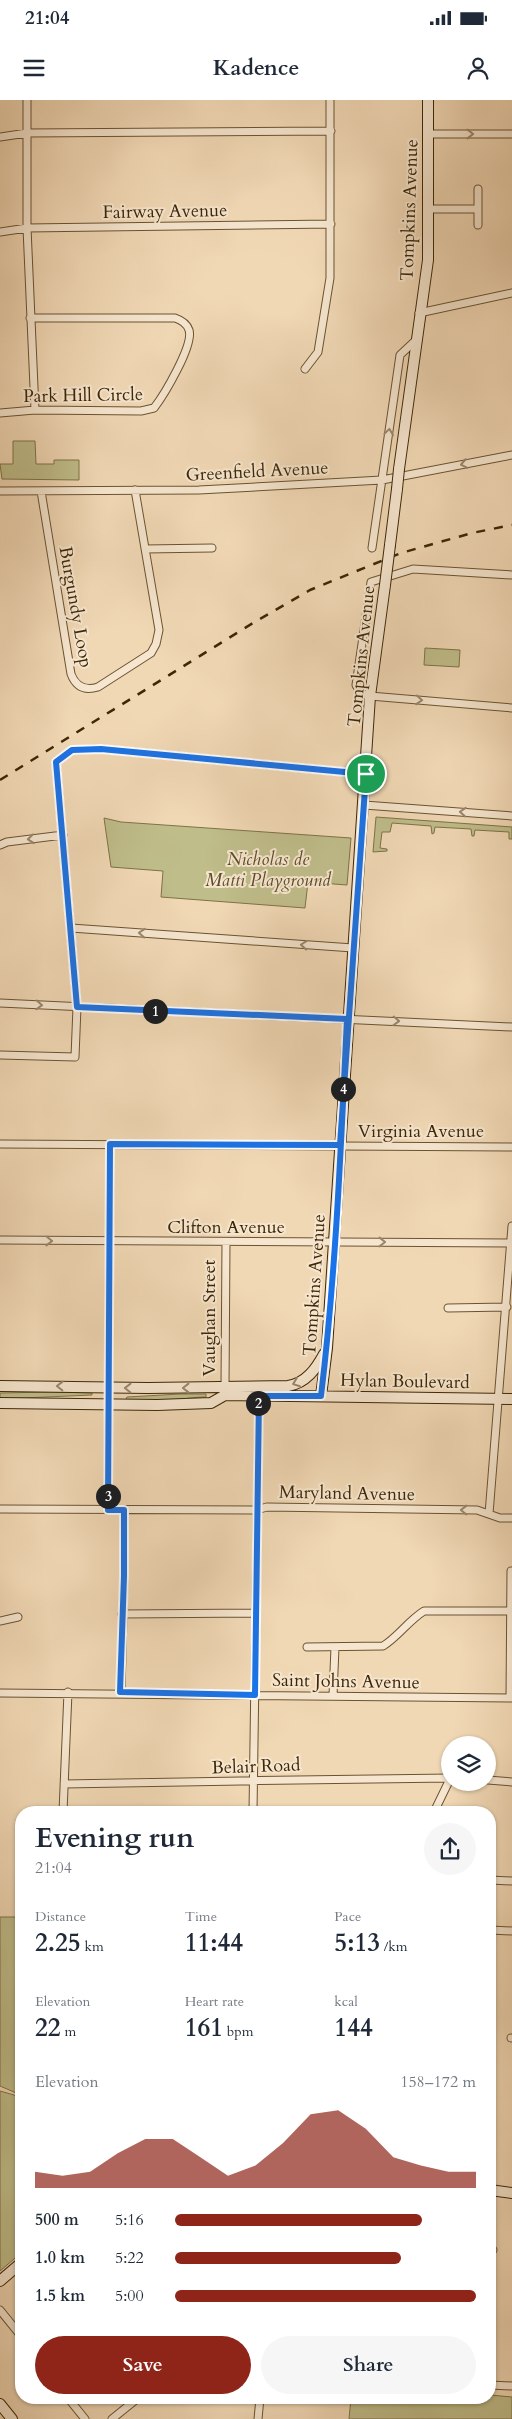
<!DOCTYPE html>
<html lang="en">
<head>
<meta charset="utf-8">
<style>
	:root { --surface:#fff; --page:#f6f6f7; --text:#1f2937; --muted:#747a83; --accent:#8f2418 }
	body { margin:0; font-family:Cardo,serif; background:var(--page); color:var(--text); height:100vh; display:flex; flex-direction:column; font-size:19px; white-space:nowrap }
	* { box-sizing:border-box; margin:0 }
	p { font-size:16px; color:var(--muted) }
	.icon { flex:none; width:28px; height:28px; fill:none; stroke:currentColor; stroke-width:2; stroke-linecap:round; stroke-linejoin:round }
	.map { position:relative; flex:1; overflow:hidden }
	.drawer { position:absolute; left:15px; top:1706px; width:481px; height:598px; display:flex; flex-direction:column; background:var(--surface); border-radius:20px; box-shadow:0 1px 4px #0004 }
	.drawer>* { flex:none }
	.buttons { position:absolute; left:441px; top:1636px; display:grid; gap:10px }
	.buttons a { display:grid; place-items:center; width:55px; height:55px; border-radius:50%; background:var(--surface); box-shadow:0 1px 4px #0004; font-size:25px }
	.pin { position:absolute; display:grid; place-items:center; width:42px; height:42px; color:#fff; margin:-21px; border:2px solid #fff; border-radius:50%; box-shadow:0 1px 5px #0007 }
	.km { position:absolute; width:25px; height:25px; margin:-12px; border-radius:50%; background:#222; color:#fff; font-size:14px; line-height:25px; text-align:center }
	.round { display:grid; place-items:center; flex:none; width:52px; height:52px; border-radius:26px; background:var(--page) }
	.headline { display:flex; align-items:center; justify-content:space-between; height:85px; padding:0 20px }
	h1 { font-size:28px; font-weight:700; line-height:38px }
	.metrics { display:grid; grid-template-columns:repeat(3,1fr); gap:8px; height:85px; padding:5px 20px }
	.metrics div { display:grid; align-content:center }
	.metrics b { font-size:25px; font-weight:700 }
	.metrics small { font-size:14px; font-weight:400 }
	.metrics p { font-size:14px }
	.chart { height:140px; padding:10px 20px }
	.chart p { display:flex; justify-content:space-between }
	.chart svg { width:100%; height:90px; margin-top:5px; fill:var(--accent); opacity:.7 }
	.primary-button { display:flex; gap:10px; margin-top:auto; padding:10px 20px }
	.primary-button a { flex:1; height:58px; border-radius:30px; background:var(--accent); color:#fff; font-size:20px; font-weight:700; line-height:58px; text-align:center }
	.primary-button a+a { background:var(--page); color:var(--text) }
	ul { padding:0 20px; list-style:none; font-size:16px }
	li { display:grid; grid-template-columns:80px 60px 1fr; align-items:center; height:38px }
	li i { height:12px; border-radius:6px; background:var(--accent) }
	.status { display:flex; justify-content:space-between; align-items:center; height:35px; padding:0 25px; background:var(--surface); direction:ltr }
	.status svg { height:14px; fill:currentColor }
	header { display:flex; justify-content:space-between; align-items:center; height:65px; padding:0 20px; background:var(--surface); font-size:22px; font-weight:700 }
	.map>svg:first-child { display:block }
	.green { fill:#bfbd8a; stroke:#7e7248 }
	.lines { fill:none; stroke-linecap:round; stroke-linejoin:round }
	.street-casing { stroke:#6a5332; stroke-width:9 }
	.secondary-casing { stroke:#3d2707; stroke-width:12 }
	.street { stroke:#f6e6cf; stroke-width:7 }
	.secondary { stroke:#f6e6cf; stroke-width:10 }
	.rail { stroke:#3d2707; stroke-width:2.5; stroke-dasharray:9 9; stroke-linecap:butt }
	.secondary-bridge-casing { stroke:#3d2707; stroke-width:12; stroke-linecap:butt }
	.secondary-bridge { stroke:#f6e6cf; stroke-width:10 }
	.oneway { stroke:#9a866b }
	.route-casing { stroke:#fff; stroke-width:10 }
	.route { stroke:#1a73e8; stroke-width:6 }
	.labels { text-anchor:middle; stroke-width:4; stroke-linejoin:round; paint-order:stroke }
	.street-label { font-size:18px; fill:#3d2707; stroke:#f6e6cf }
	.park-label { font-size:18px; font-style:italic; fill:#5e4c28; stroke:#f6e6cf }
</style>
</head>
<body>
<div class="status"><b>21:04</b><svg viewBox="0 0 49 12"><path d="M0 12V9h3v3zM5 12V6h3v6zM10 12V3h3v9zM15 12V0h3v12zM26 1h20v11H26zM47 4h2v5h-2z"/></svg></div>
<header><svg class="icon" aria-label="menu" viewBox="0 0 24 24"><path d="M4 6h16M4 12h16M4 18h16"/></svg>Kadence<svg class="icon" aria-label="person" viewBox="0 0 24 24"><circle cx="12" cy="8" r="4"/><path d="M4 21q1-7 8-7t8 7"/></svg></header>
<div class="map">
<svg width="512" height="2319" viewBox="0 0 512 2319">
	<rect width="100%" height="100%" fill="#f1d8b5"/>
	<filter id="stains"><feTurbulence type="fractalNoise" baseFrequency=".004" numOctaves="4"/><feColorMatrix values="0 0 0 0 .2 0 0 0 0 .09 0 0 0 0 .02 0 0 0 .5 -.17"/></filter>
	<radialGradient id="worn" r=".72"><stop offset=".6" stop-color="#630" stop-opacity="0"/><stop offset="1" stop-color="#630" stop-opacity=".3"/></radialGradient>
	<path class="green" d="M13,341H35L36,364H54V360H79V380L2,379L0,364H13Z
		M425,548L460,550L459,567L424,565Z
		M376,717L512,727V739H509V732L475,730L474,736H472L471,729L435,727L434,733L432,734L431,726L392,723L390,732H382L380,748L387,749V751L373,752Z
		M104,718L121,722L351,738L347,785L308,782L305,808L161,797L163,771L111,767Z
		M52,1292L92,1293V1295L0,1299V1293Z
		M180,1294H206V1297C187,1297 140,1306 126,1299L127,1297Z
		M0,1817H21V1995L0,1986Z
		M0,1991L14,1995L21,2001V2153L0,2171Z
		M490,2295L512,2297V2319H349L351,2298H490Z"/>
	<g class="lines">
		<g class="street-casing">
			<path id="street" d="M27,0V128L35,310
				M428,34H512
				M0,37L27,33L331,31
				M478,89V125
				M428,109H478
				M0,132L27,128L331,124
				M419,213L512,193
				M305,269L318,252L330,178V0
				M0,313L35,310L141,311L154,308C164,295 194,245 189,230C187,224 181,220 175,218H30
				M0,391L199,390L382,380L512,355
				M41,391L71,574C76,587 85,591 98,587L151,553L156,544L159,530L135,390
				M372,448L400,255L416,240
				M145,449L212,448
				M512,475L413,469L371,482L356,585L361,593L370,596L512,608
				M364,705L512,716
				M0,745L7,742L63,735
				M71,828L353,848
				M0,903L512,927
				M0,955L75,957L77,907L56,662L72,650L101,649L366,674
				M0,1044L512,1047
				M0,1140L512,1143
				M448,1208L507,1207
				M225,1288L226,1142
				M0,1409L256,1410L267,1407L477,1410L500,1418H512
				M108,1410L110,1044
				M489,1414L512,1126
				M122,1514L256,1513
				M0,1521L18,1517
				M307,1547L383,1546C398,1537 408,1521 424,1511H510
				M0,1593L512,1598
				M121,1593L124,1476V1410
				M333,1596L335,1547
				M510,1598L511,1471
				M488,1680L512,1682
				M64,1684C193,1682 321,1679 450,1678
				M63,1712L68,1592
				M253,1712L259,1296
				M434,1712L450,1679
				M490,1780L512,1781
				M490,1830L512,1831
				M511,1938H512
				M490,2150H493
				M0,2210L21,2236
				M490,2285L512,2286
				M68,2298L85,2319
				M112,2319L138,2298
				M258,2319L260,2298"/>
		</g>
		<g class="secondary-casing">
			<path id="secondary" d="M399,369L428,160V0
				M390,445L397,389
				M0,1286L148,1288L288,1286C306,1283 316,1269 324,1254
				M321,1296L327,1248L370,596L385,485
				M0,1303L157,1305L211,1303L225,1295L512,1299
				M490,2090L512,2093
				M0,2181L21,2163
				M0,2304L12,2319"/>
		</g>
		<use href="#street" class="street"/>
		<use href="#secondary" class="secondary"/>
		<path class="rail" d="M0,680L253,523L310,490L401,453L472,433L512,425"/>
		<g class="secondary-bridge-casing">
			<path id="secondary-bridge" d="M397,389L399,369
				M385,485L390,445"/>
		</g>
		<use href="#secondary-bridge" class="secondary-bridge"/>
	</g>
	<defs><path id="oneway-chevron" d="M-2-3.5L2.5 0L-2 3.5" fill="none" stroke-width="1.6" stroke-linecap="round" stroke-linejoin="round" transform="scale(1.25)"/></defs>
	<g class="oneway">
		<use href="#oneway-chevron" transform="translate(470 34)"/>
		<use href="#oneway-chevron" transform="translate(389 332) rotate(-82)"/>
		<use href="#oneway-chevron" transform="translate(464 364) rotate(169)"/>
		<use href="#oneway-chevron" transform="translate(419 600) rotate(4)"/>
		<use href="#oneway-chevron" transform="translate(463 712) rotate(-176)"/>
		<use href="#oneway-chevron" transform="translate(31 739) rotate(174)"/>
		<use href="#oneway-chevron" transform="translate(142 833) rotate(-176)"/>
		<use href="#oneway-chevron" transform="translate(304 845) rotate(-176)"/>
		<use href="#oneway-chevron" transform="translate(39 905) rotate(3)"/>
		<use href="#oneway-chevron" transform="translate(396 921) rotate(2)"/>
		<use href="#oneway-chevron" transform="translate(49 1141) rotate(1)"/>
		<use href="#oneway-chevron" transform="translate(382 1142)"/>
		<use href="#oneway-chevron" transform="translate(296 1283) rotate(159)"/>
		<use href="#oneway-chevron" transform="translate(60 1286) rotate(-179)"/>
		<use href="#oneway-chevron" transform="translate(128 1288) rotate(-179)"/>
		<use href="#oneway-chevron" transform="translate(186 1288) rotate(180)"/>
		<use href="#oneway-chevron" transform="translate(464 1410) rotate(-179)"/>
	</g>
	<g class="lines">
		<g class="route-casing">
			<path id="route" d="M366,674L101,649L72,650L56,662L77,907L347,919C341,1044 336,1172 321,1296H259L255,1595L120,1592L124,1476V1410H108L110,1044L340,1045L366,674"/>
		</g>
		<use href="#route" class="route"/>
	</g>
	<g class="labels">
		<g class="street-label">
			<text transform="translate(409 110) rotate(-88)" y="6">Tompkins Avenue</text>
			<text transform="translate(165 111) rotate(-1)" y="6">Fairway Avenue</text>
			<text transform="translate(83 295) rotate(-1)" y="6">Park Hill Circle</text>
			<text transform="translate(257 371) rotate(-3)" y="6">Greenfield Avenue</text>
			<text transform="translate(76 507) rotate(80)" y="6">Burgundy Loop</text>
			<text transform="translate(361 556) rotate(-84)" y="6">Tompkins Avenue</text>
			<text x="421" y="1037">Virginia Avenue</text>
			<text x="226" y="1133">Clifton Avenue</text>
			<text transform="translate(314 1185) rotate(-86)" y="6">Tompkins Avenue</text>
			<text transform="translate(209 1218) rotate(-90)" y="6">Vaughan Street</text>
			<text transform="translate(405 1281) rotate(1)" y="6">Hylan Boulevard</text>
			<text transform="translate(347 1393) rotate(1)" y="6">Maryland Avenue</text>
			<text transform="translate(346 1581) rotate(1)" y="6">Saint Johns Avenue</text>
			<text transform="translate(256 1666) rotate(-2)" y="6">Belair Road</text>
		</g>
		<g class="park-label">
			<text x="268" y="765">Nicholas de<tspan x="268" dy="21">Matti Playground</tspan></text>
		</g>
	</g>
	<rect width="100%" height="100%" filter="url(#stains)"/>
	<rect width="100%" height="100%" fill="url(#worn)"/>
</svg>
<div class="buttons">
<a><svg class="icon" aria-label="layers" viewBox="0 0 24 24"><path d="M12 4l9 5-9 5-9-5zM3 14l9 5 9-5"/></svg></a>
</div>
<div class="pin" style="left:366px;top:674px;background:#1e9e55"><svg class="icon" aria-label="arrive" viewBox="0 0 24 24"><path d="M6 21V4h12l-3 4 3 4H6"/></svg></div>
<b class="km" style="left:155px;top:911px">1</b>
<b class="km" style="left:258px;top:1303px">2</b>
<b class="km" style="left:108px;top:1396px">3</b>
<b class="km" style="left:343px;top:989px">4</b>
<section class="drawer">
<div class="headline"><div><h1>Evening run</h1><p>21:04</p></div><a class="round"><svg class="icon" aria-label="share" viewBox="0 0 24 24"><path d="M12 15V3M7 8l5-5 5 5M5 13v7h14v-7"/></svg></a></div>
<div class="metrics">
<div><p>Distance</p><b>2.25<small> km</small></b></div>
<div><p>Time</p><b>11:44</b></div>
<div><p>Pace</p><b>5:13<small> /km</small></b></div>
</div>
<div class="metrics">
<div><p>Elevation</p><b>22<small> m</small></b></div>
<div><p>Heart rate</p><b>161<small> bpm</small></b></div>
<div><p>kcal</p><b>144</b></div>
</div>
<div class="chart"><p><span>Elevation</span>158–172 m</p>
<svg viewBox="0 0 160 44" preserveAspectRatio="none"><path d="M0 44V36L10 38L20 36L30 27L40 20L50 20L60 29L70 38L80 33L90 22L100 8L110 6L120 15L130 29L140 33L150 36L160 36V44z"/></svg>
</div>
<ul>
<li><b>500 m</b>5:16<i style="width:82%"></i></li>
<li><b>1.0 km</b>5:22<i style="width:75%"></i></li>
<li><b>1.5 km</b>5:00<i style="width:100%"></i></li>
</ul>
<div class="primary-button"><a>Save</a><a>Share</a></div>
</section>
</div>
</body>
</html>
